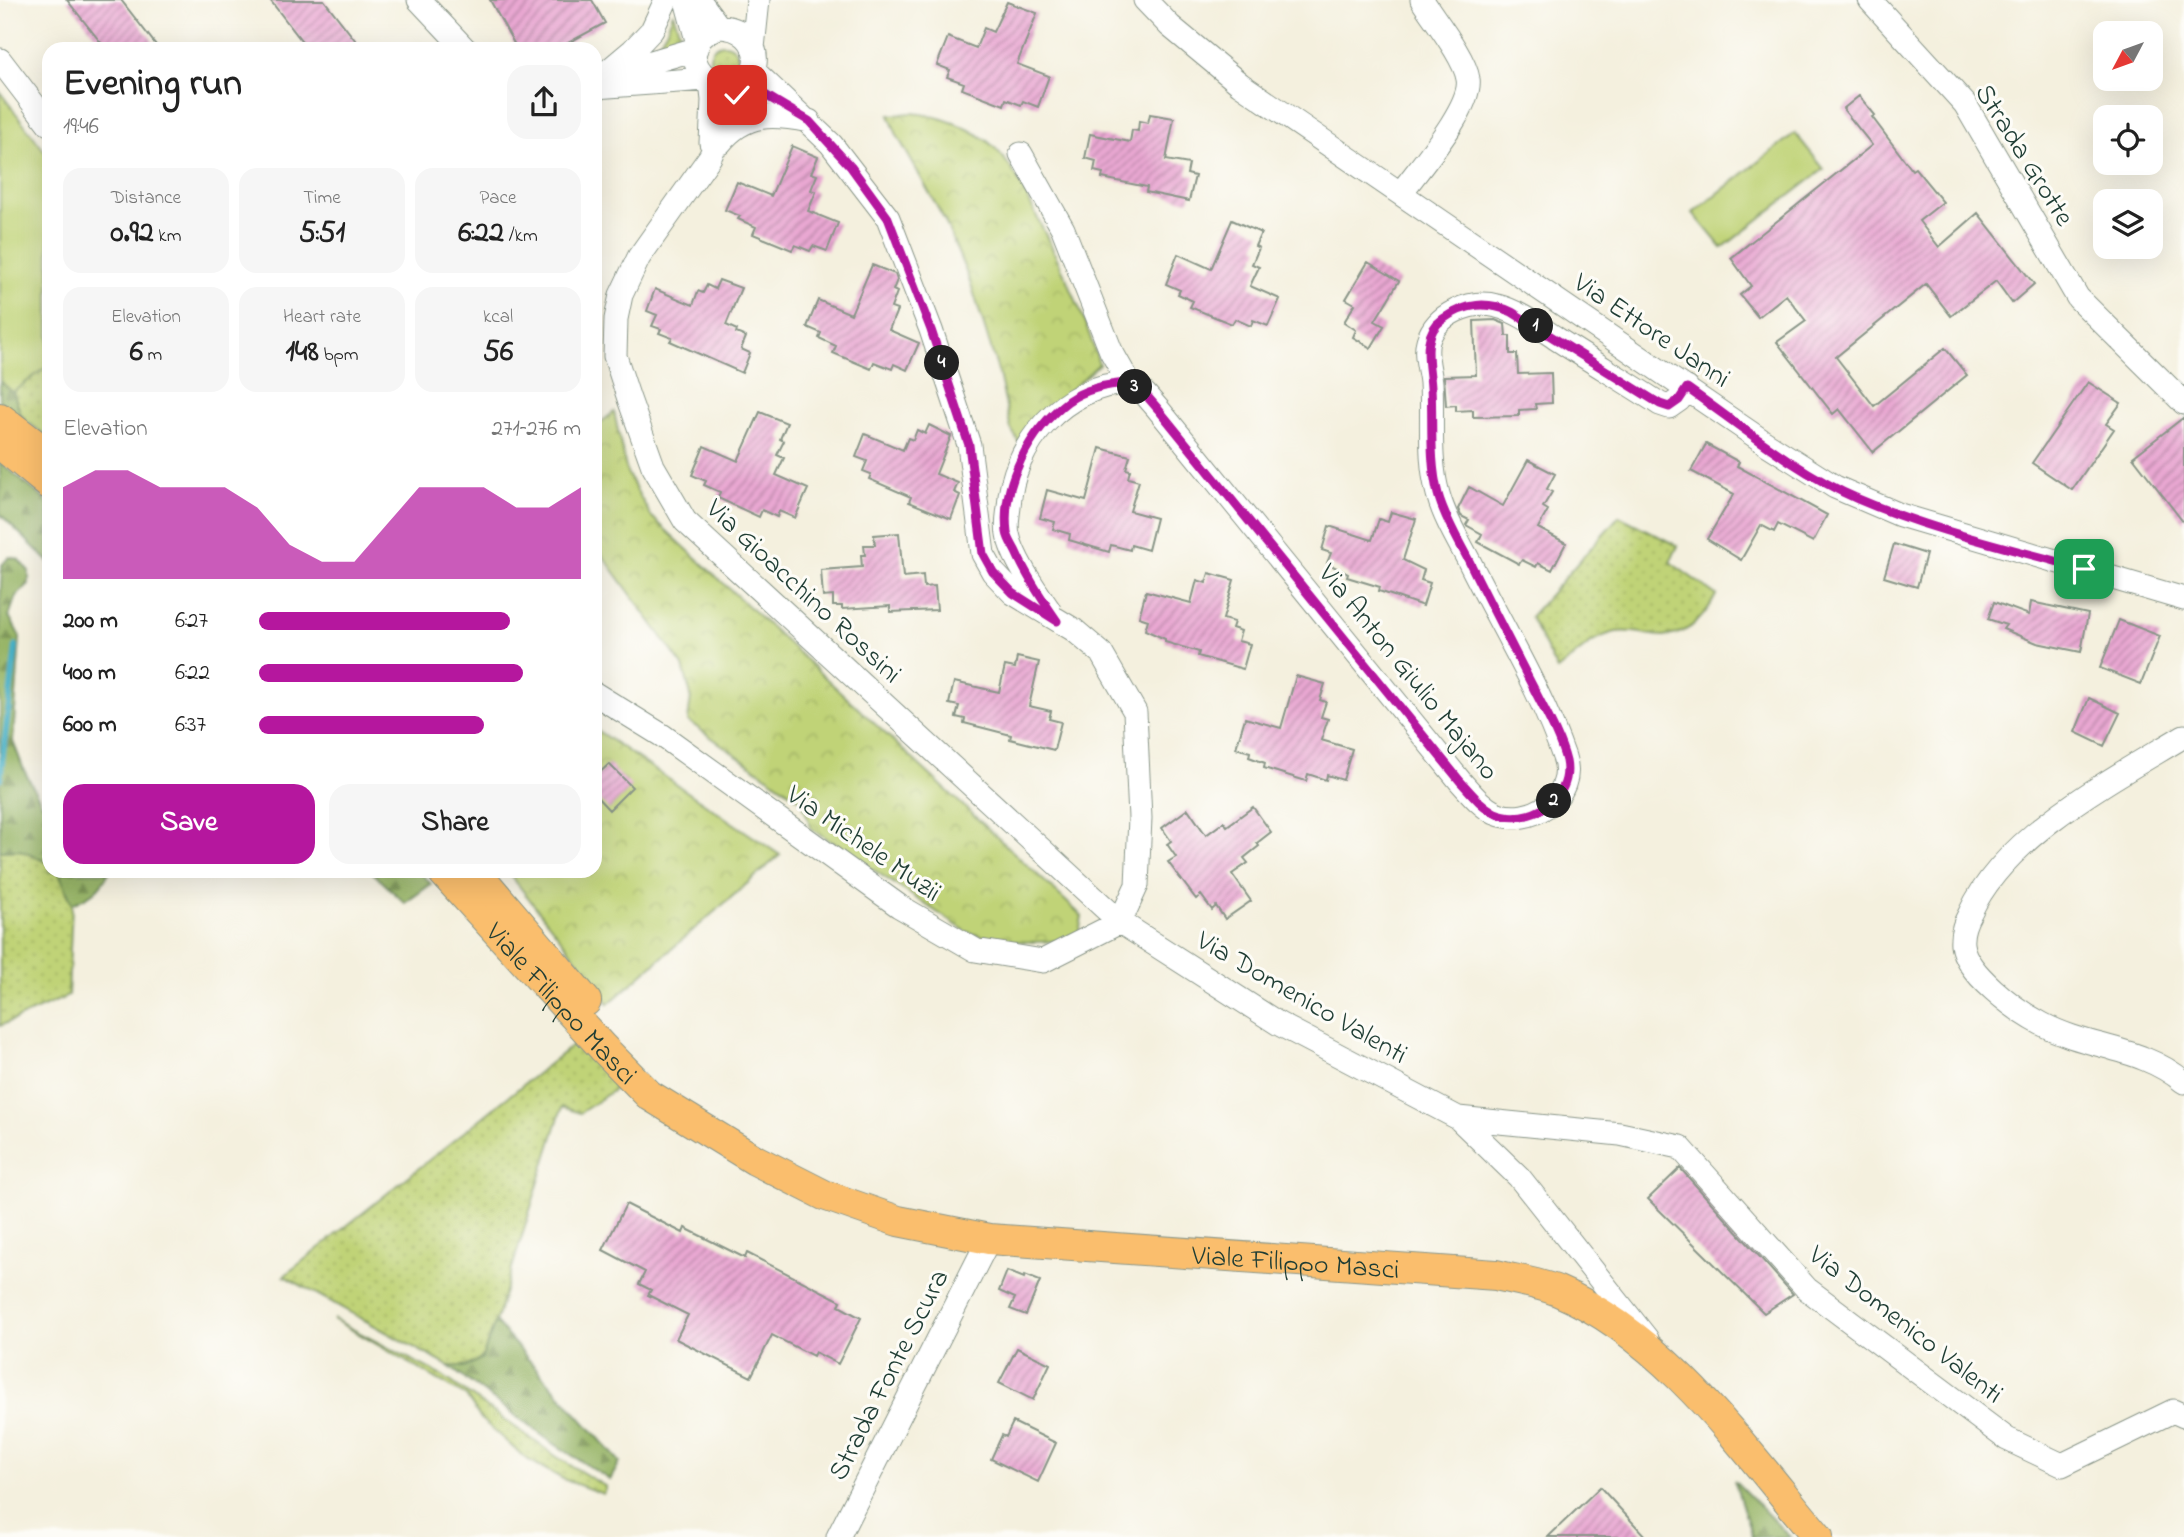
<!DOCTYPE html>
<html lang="en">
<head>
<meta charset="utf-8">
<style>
	:root { --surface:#fff; --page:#f6f6f6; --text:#222; --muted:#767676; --accent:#b5179e }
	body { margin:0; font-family:"Indie Flower",sans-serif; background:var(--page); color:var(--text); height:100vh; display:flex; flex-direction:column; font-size:26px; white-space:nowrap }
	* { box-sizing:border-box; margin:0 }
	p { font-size:23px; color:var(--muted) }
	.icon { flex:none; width:38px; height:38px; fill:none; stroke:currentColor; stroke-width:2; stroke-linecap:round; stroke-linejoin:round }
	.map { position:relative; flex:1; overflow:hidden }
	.side { position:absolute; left:42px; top:42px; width:560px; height:836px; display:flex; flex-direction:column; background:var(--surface); border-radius:21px; box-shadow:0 7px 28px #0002 }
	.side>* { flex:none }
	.needle { width:46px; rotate:229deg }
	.buttons { position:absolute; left:2093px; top:21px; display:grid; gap:14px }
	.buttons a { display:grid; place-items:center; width:70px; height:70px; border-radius:14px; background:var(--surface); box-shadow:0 7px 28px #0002; font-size:35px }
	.pin { position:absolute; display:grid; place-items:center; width:60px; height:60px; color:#fff; margin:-30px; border-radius:14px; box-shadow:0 4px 10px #0006 }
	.km { position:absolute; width:35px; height:35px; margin:-18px; border-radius:50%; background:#222; color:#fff; font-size:19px; line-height:35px; text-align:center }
	.round { display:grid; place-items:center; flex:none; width:74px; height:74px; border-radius:21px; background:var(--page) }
	.head { display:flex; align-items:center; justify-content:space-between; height:119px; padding:0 21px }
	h1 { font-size:38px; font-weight:700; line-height:52px }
	.metrics { display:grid; grid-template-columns:repeat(3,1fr); gap:10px; height:119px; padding:7px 21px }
	.metrics div { display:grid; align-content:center; border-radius:18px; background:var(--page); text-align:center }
	.metrics b { font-size:30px; font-weight:700 }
	.metrics small { font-size:19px; font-weight:400 }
	.metrics p { font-size:19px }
	.chart { height:196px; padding:14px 21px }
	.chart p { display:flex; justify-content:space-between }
	.chart svg { width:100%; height:126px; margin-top:7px; fill:var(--accent); opacity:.7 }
	.action { display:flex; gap:14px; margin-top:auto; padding:14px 21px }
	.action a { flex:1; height:80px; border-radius:21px; background:var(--accent); color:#fff; font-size:28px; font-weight:700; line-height:80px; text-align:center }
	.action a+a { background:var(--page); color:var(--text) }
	ul { padding:0 21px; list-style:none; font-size:23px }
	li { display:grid; grid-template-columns:112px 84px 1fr; align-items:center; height:52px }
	li i { height:18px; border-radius:9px; background:var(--accent) }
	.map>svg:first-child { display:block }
	.grass { fill:url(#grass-dots); stroke:#708856; stroke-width:2 }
	.forest { fill:url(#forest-firs); stroke:#5c794e; stroke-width:2 }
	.park { fill:url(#park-crowns); stroke:#708856; stroke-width:2 }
	.garden { fill:#c0d377; stroke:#708856; stroke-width:2 }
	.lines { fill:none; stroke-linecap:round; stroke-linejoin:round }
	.stream { stroke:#46afc5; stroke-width:6 }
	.building { fill:url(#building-hatch) }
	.minor-casing { stroke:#8a9689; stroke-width:25 }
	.major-casing { stroke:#8a9689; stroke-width:32 }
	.minor { stroke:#fff; stroke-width:23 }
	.major { stroke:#fabe6d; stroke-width:30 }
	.route-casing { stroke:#fff; stroke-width:14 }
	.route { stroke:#b5179e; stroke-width:9 }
	.labels { text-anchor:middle; stroke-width:6; stroke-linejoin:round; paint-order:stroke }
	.street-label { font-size:28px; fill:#1f3d34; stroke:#fdfcf7 }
</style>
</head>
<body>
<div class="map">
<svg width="2184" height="1537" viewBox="0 0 2184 1537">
	<defs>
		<pattern id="grass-dots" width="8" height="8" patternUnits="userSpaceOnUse" patternTransform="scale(1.75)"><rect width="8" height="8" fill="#c0d377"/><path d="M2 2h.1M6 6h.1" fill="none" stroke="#a5b668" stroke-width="1.8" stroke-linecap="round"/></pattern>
		<pattern id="forest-firs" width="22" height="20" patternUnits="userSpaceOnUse" patternTransform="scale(1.75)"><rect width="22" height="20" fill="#98b568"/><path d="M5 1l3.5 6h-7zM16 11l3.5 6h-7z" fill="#7b9456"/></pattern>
		<pattern id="park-crowns" width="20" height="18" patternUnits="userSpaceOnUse" patternTransform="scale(1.75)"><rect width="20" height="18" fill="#c0d377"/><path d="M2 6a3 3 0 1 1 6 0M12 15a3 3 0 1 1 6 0" fill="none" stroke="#a5b668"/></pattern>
		<pattern id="building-hatch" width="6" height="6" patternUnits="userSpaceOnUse" patternTransform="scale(1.75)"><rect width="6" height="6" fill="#e9a7d2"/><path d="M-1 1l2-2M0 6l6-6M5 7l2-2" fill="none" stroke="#bc89ab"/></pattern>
	</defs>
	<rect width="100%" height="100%" fill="#fdfcf7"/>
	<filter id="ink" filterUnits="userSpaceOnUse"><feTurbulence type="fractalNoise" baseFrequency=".0143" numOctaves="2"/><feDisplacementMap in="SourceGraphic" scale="14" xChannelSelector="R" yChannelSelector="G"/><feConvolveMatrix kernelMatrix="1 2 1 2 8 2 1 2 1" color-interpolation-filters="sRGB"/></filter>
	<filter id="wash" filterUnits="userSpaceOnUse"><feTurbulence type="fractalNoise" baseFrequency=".00686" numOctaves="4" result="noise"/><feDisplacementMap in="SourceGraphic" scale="28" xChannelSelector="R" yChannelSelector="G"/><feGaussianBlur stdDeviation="1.57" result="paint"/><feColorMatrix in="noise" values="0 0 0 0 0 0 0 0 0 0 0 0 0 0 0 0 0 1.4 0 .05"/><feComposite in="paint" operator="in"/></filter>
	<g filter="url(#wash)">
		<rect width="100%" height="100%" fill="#f4f0de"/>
		<path class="grass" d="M673,13L682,39L654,50L667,29Z
			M710 58a14 14 0 1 1 28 0a14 14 0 1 1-28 0Z
			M49,365V438L22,418L13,392Z
			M1619,516L1678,546L1670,562L1716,595C1704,620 1682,641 1653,635C1639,633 1630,630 1616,632C1594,636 1574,657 1557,670L1530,617Z
			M20,850L49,863V872H59L72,904L68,996L0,1026V851Z
			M574,1044L621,1085L580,1113L562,1107L487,1349C478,1365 465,1367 448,1366L284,1276Z
			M333,1319L443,1376L557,1457L606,1487L603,1494L563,1479L525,1458L481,1419L466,1396Z"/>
		<path class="forest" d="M0,381L13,392L22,417L0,401Z
			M0,462L49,503V562L0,514Z
			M9,557L18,559L29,571V584L16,596L9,616L20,637L13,741L24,770L42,804L49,806V863L20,850L0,851V606L2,565Z
			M59,872H109C100,890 91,896 72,904Z
			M372,872H420L431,884L405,903Z
			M495,1322L620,1462L610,1480L547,1439L448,1366L466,1367L482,1358Z
			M1734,1480L1790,1537H1752Z"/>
		<path class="park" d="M911,113C936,114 975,128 994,147C1013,166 1024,191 1036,215C1060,264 1084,312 1099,364L1046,413L1021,446L1011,429L999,374L971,284L945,221L897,135L889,115Z
			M614,412L627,473L651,516L1082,916L1079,933L1057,941L1036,942L1002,941L967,932L811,828L802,801L688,721L691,696L683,666L595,545V427Z
			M595,729L780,855L608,1004L603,992L508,872H595Z"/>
		<path class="garden" d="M0,92L49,157V365L13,392L0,381Z
			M1795,133L1824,169L1722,248L1693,213Z"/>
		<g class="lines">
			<path class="stream" d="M0,779L16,646"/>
		</g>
		<g id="blocks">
			<path class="building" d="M67,0H121L159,49H106Z
				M270,0H324L362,49H308Z
				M490,0H592L605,23L557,49H517Z
				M1007,2L1037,13L1017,64L1049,76L1038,107L1023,101L1021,105L1006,99L1004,105L962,89L964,83L947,77L950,70L937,65L948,37L976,48L984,28L993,32Z
				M1859,96L1875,115L1872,117L1912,170L1915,168L1943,202L1919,221L1939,247L1978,213L2034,284L2012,303L1996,281L1951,316L1926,284L1836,357L1874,406L1945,348L1967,375L1873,452L1839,409L1833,414L1777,342L1806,321L1786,295L1758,317L1740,295L1751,286L1731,258L1872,145L1843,109Z
				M1150,114L1174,118L1166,160L1189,164L1187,174L1195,176L1189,201L1146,192L1147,187L1102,178L1103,173L1094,171L1096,161L1085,158L1090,134L1130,142L1132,130L1138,131L1139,121L1148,123Z
				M792,146L818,157L811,173L817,175L811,190L816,192L808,211L838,223L827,251L813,246L810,251L795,245L792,250L753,234L756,227L738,219L740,216L725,210L737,182L771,196Z
				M1232,220L1261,233L1255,246L1259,248L1252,264L1259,267L1250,286L1280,299L1268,326L1253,320L1251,326L1235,319L1232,324L1190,307L1193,301L1178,294L1180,290L1166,284L1178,254L1211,269Z
				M1368,262L1399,281L1375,321L1384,326L1371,348L1353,337L1356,330L1344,322L1355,304L1346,299Z
				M872,265L895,274L897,280L893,290L897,292L891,308L897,310L889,330L919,343L907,370L894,364L892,369L874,362L871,369L833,353L836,346L819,338L821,333L807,327L818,300L851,314Z
				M719,280L741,288L726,325L737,330L736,333L746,337L741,349L750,353L742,373L670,341L672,338L659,333L661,329L652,326L657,315L647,311L655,289L693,305L698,291L703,293L707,285L715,289Z
				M1495,320L1505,324L1506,336H1510V354H1517L1518,374L1551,373L1552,403L1535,404L1536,409L1519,410V416L1473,417V410L1456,411V405L1446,406L1444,376L1476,375L1474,321Z
				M2088,382L2121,403L2106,424L2114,429L2072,490L2032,463Z
				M760,412L787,423L780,439L784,441L777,455L784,458L776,475L808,489L795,518L779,511L777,517L762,510L759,517L718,498L720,492L704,485L706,481L692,475L704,446L738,461Z
				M2184,417V523L2133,457Z
				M929,425L951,436L936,474L958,483L954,492L960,495L951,519L909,502L911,497L869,479L871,474L863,471L867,461L856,457L865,434L903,450L908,438L913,440L917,430L925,434Z
				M1706,444L1739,462L1737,466L1827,515L1813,542L1778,524L1774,532L1761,525L1741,560L1707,539L1734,494L1691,471Z
				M1100,448L1130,456L1126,469L1130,470L1128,478L1139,481L1130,511L1156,518L1148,550L1131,545L1130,550L1111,545L1109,552L1069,540L1070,534L1053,529L1055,522L1040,518L1047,490L1086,501Z
				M1528,460L1555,474L1547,489L1552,492L1543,507L1548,510L1538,528L1566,543L1552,570L1538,563L1536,567L1522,560L1519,564L1478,542L1482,534L1466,525L1469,520L1461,516L1458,509L1469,487L1503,506Z
				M1391,512L1416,519L1403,560L1424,570L1421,580L1430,583L1423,606L1379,591L1380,587L1347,577L1348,574L1327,563L1331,553L1322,550L1329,526L1372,540L1379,519L1388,522Z
				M899,533L903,577L923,575L924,587L935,586L937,610L890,612V606L842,609V606H833V596L823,597L821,570L862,567L861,555H865L864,545H875L874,535Z
				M1894,544L1926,554L1917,587L1884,577Z
				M1209,573L1234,580L1223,619L1234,622L1232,628L1241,631L1238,641L1250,644L1243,669L1198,656L1199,652L1165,642V639L1145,630L1148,620L1139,617L1146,591L1191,603L1197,580L1206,583Z
				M1994,602L2029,615L2031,602L2088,614L2081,652L2037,643L2003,629L2006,625L1988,619Z
				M2119,620L2160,636L2141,684L2100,668Z
				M1017,657L1039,662L1029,706L1051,711L1049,719L1061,722L1054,750L1010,739L1011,735L964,723L965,719L956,717L959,706L949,704L954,682L999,692L1005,666L1015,668Z
				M1296,676L1325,684L1320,700L1326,702L1321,717L1328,719L1321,740L1352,749L1343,780L1327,775L1326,780L1308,774L1306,781L1264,768L1265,763L1249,757L1250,752L1236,748L1245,718L1281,728Z
				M2089,698L2120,713L2104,746L2075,732Z
				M609,764L632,787L609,810L595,795V777Z
				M1253,807L1271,832L1257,843L1259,846L1244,858L1248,863L1232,874L1251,901L1225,919L1216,906L1212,910L1201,895L1196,899L1168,862L1176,857L1167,844L1171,841L1162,828L1188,809L1206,835L1224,822L1227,826Z
				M1680,1168L1793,1294L1764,1313L1648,1199Z
				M626,1204L683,1233L685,1228L745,1258L747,1253L841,1301L839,1306L861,1318L838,1364L815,1352L813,1356L772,1335L751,1377L676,1339L688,1315L648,1295L651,1290L639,1284L645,1272L603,1250Z
				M1007,1271L1024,1278L1025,1275L1040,1281L1026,1315L1010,1309L1015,1298L999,1291Z
				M1017,1348L1050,1364L1033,1400L999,1383Z
				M1013,1422L1056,1443L1038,1482L991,1459L1002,1435L1006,1437Z
				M1600,1487L1646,1537H1548Z"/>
		</g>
	</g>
	<g filter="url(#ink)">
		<use href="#blocks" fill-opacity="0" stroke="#8a9689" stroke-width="2"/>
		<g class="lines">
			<g class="minor-casing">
				<path id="minor" d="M419,0L465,49
					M686,0L698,44
					M699,0L719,27
					M1145,0L1170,26L1240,84L1764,442L1835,487L1900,515L2184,599
					M1870,0L1965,104L2078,298L2184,403
					M719,27C740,27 758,41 755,64C746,125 650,54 719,27Z
					M753,48L758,0
					M0,60L49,124
					M753,70L831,144L888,218L931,330L969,445L983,554L993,572L1013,593L1074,630L1101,653L1135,712L1140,818L1137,885L1120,922
					M610,79L641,65L696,49
					M595,82L633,50L652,30L666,0
					M595,87L706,79
					M738,87L737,95L710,157L639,257L621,295L616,319L615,356L629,399L653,466L685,521L1120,922L1279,1024L1458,1118L1519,1177L1647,1339
					M711,143L713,100L711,83
					M720,143C746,111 774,114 809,121
					M1021,154L1063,229L1111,351L1129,383L1145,394L1158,409L1460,781C1471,793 1481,806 1495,813C1530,828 1578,796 1564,757C1542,692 1500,624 1469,561C1458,540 1444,517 1438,494C1428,459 1433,419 1431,383C1430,370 1424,354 1428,341C1436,314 1471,299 1497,306C1518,311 1539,327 1557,339C1591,361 1626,382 1660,404L1669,407L1679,400L1687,388
					M1401,193C1418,169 1473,107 1468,79C1465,58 1434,19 1422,0
					M1049,610C1036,591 1012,557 1008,534C1006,526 1008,515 1009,507C1012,444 1065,384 1129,383
					M595,694L663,736L899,906L975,950L1043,961L1120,922
					M2184,736C2113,779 2005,835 1970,913C1965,922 1961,933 1962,944C1965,973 2017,1011 2042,1024C2089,1049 2141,1046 2184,1082
					M1458,1118L1620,1134L1680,1147L1807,1289L2007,1439L2062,1465L2173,1411L2184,1416
					M838,1537L989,1239"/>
			</g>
			<g class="major-casing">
				<g id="major">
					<path d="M0,418L49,455"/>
					<path d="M0,444L49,484"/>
					<path id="s1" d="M443,872L603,1048L649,1095L755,1160L824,1195L898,1221L989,1239L1496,1275C1516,1280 1539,1283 1558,1291C1666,1337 1744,1449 1818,1537"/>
					<path d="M476,872L586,1001"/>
				</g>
			</g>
			<use href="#minor" class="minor"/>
			<use href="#major" class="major"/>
		</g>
	</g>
	<g class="lines" filter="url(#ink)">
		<g class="route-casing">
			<path id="route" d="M737,95L738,87L745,83L809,121L851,167L888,218L931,330L969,445L983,554L993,572L1013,593L1057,621C1041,598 1027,577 1016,552C1013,546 1008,539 1007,532C1001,484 1030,430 1068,401C1085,389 1109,384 1129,383L1145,394L1158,409L1460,781C1471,793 1481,806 1495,813C1528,827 1574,800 1566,761C1560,737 1545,711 1534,689C1512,646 1490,604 1469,561C1458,540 1444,516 1438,494C1429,460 1433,422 1431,388C1430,365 1420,335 1443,319C1466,303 1487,301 1512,312L1660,404L1669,407L1679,400L1687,388C1741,426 1798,473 1858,499C1930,530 2009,548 2084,569"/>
		</g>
		<use href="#route" class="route"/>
	</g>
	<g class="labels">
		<g class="street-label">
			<text transform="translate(2026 154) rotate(58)" y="10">Strada Grotte</text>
			<text transform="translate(1653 329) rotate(34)" y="10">Via Ettore Janni</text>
			<text transform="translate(805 590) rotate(43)" y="10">Via Gioacchino Rossini</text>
			<text transform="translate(1410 671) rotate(51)" y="10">Via Anton Giulio Majano</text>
			<text transform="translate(865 842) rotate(35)" y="10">Via Michele Muzii</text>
			<text transform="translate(1303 996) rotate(30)" y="10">Via Domenico Valenti</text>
			<text dy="10" stroke="none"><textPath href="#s1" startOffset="177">Viale Filippo Masci</textPath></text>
			<text dy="10" stroke="none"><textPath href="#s1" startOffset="984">Viale Filippo Masci</textPath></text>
			<text transform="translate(1907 1323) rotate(38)" y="10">Via Domenico Valenti</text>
			<text transform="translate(887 1374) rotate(-63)" y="10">Strada Fonte Scura</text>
		</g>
	</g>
</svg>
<div class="buttons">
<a><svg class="needle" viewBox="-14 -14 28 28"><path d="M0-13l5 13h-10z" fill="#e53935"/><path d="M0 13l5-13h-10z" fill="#767676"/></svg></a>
<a><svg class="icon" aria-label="locate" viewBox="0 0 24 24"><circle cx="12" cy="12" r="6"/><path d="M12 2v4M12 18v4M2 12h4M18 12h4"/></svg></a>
<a><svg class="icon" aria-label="layers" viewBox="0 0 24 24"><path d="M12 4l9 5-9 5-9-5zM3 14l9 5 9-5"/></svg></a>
</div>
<div class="pin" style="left:2084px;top:569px;background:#1e9e55"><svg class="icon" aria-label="arrive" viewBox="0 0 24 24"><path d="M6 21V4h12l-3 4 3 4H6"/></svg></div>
<div class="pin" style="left:737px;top:95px;background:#d93025"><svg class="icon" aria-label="check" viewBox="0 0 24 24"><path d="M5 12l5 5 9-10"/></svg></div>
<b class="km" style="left:1536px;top:326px">1</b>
<b class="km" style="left:1554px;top:801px">2</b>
<b class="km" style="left:1135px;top:387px">3</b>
<b class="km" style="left:942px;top:363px">4</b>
<section class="side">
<div class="head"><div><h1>Evening run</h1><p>19:46</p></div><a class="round"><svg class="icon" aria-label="share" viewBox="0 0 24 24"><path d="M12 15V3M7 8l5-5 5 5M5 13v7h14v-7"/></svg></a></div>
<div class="metrics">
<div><p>Distance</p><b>0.92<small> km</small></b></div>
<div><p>Time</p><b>5:51</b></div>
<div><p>Pace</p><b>6:22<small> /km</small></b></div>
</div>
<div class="metrics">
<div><p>Elevation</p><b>6<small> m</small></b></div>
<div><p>Heart rate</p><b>148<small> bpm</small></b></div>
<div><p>kcal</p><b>56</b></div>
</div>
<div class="chart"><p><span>Elevation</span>271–276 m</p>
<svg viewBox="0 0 160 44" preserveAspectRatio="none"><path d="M0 44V12L10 6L20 6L30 12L40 12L50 12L60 19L70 32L80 38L90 38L100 25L110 12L120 12L130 12L140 19L150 19L160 12V44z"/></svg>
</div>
<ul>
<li><b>200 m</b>6:27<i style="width:78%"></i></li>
<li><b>400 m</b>6:22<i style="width:82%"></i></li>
<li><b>600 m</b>6:37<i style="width:70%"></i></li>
</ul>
<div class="action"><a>Save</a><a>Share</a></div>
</section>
</div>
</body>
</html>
